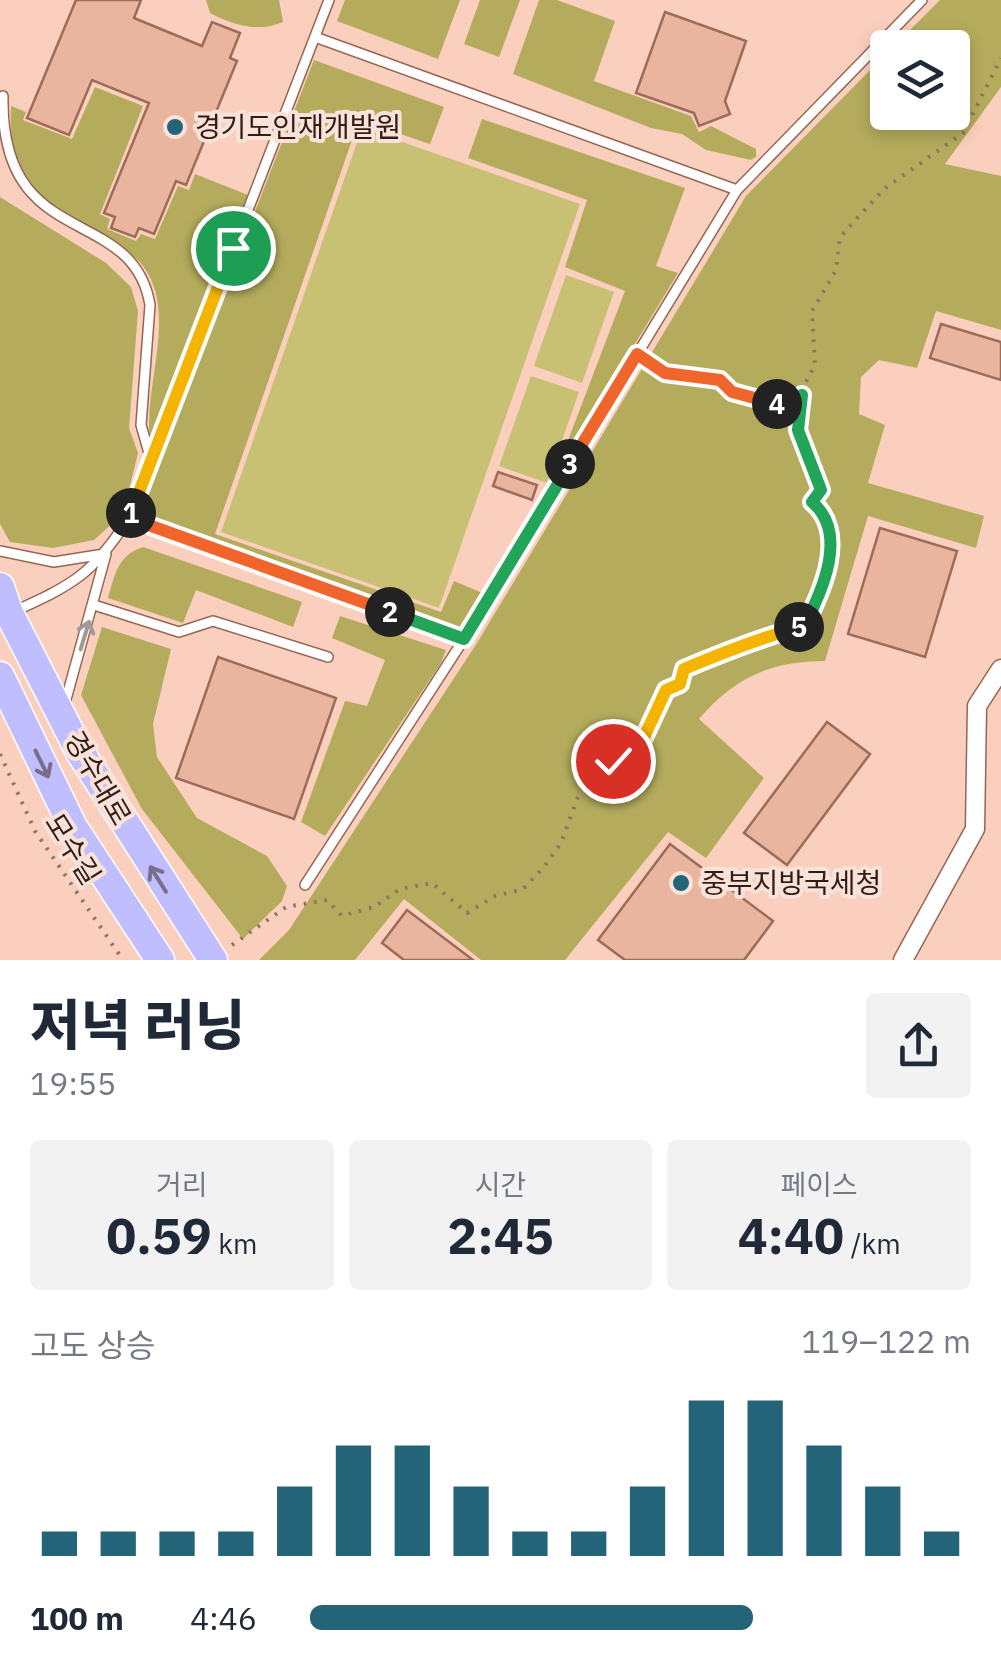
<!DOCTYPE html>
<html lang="ko">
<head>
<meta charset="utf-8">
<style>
	:root { --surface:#fff; --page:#f2f2f3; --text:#1f2937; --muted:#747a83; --accent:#246479 }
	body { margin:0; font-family:"IBM Plex Sans","Noto Sans KR",sans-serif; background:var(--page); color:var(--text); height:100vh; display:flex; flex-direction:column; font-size:38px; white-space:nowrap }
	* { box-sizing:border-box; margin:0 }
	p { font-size:32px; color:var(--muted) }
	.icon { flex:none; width:55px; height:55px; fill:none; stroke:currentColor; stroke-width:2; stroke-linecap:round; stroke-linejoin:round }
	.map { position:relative; height:960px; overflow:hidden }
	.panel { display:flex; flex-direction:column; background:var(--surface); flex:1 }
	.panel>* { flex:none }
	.fabs { position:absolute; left:870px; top:30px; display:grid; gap:20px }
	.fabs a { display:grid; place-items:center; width:100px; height:100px; border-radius:10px; background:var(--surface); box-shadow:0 5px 15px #0003; font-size:50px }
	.pin { position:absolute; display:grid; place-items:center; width:85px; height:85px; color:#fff; margin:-42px; border:5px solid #fff; border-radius:50%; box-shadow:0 2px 10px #0007 }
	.km { position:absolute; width:50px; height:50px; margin:-25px; border-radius:50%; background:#222; color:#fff; font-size:28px; line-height:50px; text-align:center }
	.round { display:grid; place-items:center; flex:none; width:105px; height:105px; border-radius:10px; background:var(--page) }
	.headline { display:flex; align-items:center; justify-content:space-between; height:170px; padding:0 30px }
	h1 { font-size:55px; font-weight:800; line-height:75px }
	.stats { display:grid; grid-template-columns:repeat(3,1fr); gap:15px; height:170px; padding:10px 30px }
	.stats div { display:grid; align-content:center; border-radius:10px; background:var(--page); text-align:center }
	.stats b { font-size:50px; font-weight:800 }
	.stats small { font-size:28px; font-weight:400 }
	.stats p { font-size:28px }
	.chart { height:280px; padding:20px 30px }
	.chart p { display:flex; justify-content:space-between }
	.chart svg { width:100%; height:180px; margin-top:10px; stroke:var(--accent); stroke-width:6 }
	ul { padding:0 30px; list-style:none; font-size:32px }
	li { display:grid; grid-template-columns:160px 120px 1fr; align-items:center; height:75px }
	li i { height:25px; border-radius:12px; background:var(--accent) }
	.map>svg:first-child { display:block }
	.green { fill:#c8c174 }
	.forest { fill:#b4ac5c }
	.building { fill:#eab59f; stroke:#9c6c58; stroke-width:2.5 }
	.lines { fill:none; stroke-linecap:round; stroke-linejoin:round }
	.service-casing { stroke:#966652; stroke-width:12 }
	.minor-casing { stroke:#966652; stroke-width:21 }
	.primary-casing { stroke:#fff; stroke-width:31 }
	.path { stroke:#917265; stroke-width:4; stroke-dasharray:2.5 8; stroke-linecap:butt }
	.service { stroke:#fff; stroke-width:9 }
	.minor { stroke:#fff; stroke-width:18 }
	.primary { stroke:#c0befe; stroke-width:28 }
	.oneway { stroke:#a29996 }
	.oneway2 { stroke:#786e8a }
	.split-1-casing { stroke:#fff; stroke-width:20 }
	.split-2-casing { stroke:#fff; stroke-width:20 }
	.split-3-casing { stroke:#fff; stroke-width:20 }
	.split-4-casing { stroke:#fff; stroke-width:20 }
	.split-5-casing { stroke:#fff; stroke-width:20 }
	.split-6-casing { stroke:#fff; stroke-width:20 }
	.split-1 { stroke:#f5b400; stroke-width:12 }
	.split-2 { stroke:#f0652b; stroke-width:12 }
	.split-3 { stroke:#22a559; stroke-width:12 }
	.split-4 { stroke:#f0652b; stroke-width:12 }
	.split-5 { stroke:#22a559; stroke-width:12 }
	.split-6 { stroke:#f5b400; stroke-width:12 }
	.poi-dot { fill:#246479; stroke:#f8e2d9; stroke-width:4 }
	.labels { text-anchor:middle; stroke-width:8; stroke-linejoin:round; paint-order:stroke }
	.poi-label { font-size:28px; fill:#311d15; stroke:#f8e2d9; text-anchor:start }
	.street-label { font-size:28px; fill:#311d15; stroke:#f8e2d9 }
</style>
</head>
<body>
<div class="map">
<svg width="1001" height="960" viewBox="0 0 1001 960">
	<rect width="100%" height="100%" fill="#fbcfbd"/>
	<path class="green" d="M362,128L580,204L439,608L221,532Z
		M566,275L614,292L582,383L534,366Z
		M531,376L579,392L547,483L499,466Z"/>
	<path class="forest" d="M206,0H279L283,22C258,33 233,25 210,13Z
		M345,0H460L438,59L337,21Z
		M480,0H520L499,57L464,44Z
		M539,0H557L615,21L594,81L691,116L699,132L711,126L756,149V157L751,160L706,150L682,134L651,128L513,74Z
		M940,0H1001V87L945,164L1001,176V330L936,311L917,368L879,360L861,377L859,414L885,425L868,483L984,516L976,548L868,516L825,661C771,661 734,678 699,719L764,778L706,858L668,832L565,960H481L404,899L355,960H259L289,930L477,643L746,196L887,53L888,112H952V48L893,47Z
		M314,60L444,107L430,144L359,120L215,534L441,612L454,581L485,594L462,633L137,514Z
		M95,87L143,106L100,214L110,219L107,229L136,241L141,234L155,239L178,186L189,190L195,174L248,195L151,447C140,391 180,315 143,266C132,252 114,242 99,234C36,202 8,182 11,106L26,112L23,120L72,139Z
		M482,119L685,188L656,266L678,273L554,477L625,291L565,267L587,200L468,158Z
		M0,197L106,263L131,287L138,311L129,428L138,453L123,514L94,540L53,548L10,542L0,524Z
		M143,547L302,602L293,627L196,590L183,623L108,598C115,574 118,555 143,547Z
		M340,616L446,650L441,663L325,836L301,822L345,701L367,706L385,660L332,638Z
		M102,627L171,649L153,724L157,757L197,818L267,856L287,886L282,901L243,939L142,809L81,695Z"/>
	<path class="building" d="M76,0H141L134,18L202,46L212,22L240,33L230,58L237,61L186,185L176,181L154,234L139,228L135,237L111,228L115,217L104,213L149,103L92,80L69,135L27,118Z
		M665,12L746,41L725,101L730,114L699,126L694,113L636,93Z
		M941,324L1001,342V380L930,358Z
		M498,472L537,485L532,500L493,486Z
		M880,528L957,551L925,657L848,634Z
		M218,657L336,698L294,819L176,778Z
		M827,722L870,754L787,865L744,833Z
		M670,844L773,921L744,960H625L598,940Z
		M407,910L473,960H404L382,943Z"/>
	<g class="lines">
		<g class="service-casing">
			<path id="service" d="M315,37L737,190
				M3,96C0,254 133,202 150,305L141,425L151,460
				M129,518L464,639L737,190L922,0
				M0,551L54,562L104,554
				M94,605L179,632L213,621L328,657
				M15,611C74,584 93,574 129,518L329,0
				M65,703L106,554
				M305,885L464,639"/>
		</g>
		<g class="minor-casing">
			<path id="minor" d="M903,960L975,829L977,706L1001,669"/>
		</g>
		<g class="primary-casing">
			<path id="primary" d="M0,587L9,613L80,752L213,960
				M0,676L73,827L160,960"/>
		</g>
		<path class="path" d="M649,362C672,378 695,372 719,380C723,381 727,389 731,391C747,402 776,404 795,402L815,365L812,311L836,270L840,237L884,189L963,133L1001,58
			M0,754L35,831L123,960
			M232,945L286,907L327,900L342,916L374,907L400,889L432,883L467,913L495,896L523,889L544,867L561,843L578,797L613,761L640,746L666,691L680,684L683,669L729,655L743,643L804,626C822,592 849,533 812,501L821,490L798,430L802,395"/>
		<use href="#service" class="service"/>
		<use href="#minor" class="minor"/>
		<use href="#primary" class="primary"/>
	</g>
	<defs><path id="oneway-shaft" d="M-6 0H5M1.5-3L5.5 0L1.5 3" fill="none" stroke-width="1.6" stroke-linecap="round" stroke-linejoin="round" transform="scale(2.5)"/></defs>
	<use class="oneway" href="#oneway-shaft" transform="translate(85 635) rotate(-73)"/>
	<g class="oneway2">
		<use href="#oneway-shaft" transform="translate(42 764) rotate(64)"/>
		<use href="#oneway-shaft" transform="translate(158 879) rotate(-122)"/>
	</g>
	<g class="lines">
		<g class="split-1-casing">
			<path id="split-1" d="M131,513L233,248"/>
		</g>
		<g class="split-2-casing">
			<path id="split-2" d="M131,513L129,518L390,612"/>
		</g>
		<g class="split-3-casing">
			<path id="split-3" d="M390,612L464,639L570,464"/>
		</g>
		<g class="split-4-casing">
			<path id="split-4" d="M570,464L637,354L665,373L720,380L732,392L777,404"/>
		</g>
		<g class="split-5-casing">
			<path id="split-5" d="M777,404L794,402L802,395L798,430L821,490L812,502C849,533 822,592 804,626L799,627"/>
		</g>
		<g class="split-6-casing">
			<path id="split-6" d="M613,761L640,746L666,690L680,684L684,669C722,653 758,639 799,627"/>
		</g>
		<use href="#split-1" class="split-1"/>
		<use href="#split-2" class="split-2"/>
		<use href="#split-3" class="split-3"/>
		<use href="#split-4" class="split-4"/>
		<use href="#split-5" class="split-5"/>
		<use href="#split-6" class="split-6"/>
	</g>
	<g class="poi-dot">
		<circle cx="175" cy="127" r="10"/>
		<circle cx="681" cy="883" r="10"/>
	</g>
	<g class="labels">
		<g class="poi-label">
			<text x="195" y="137">경기도인재개발원</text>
			<text x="701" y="893">중부지방국세청</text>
		</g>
		<g class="street-label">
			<text transform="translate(98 778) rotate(60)" y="10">경수대로</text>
			<text transform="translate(73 849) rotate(58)" y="10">모수길</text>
		</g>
	</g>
</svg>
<div class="fabs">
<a><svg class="icon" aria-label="layers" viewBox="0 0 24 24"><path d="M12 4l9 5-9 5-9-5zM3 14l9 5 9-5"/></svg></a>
</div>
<div class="pin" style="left:233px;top:248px;background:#1e9e55"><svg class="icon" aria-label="arrive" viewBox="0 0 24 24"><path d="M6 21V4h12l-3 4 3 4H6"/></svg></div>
<div class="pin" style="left:613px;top:761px;background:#d93025"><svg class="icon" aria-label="check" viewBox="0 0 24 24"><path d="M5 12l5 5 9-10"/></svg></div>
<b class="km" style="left:131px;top:513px">1</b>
<b class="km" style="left:390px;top:612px">2</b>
<b class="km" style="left:570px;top:464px">3</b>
<b class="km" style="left:777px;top:404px">4</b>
<b class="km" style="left:799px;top:627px">5</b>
</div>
<section class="panel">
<div class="headline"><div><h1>저녁 러닝</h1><p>19:55</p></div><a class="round"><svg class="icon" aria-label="share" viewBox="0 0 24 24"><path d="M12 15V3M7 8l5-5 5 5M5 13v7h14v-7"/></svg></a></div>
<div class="stats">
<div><p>거리</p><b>0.59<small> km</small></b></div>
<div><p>시간</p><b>2:45</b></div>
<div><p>페이스</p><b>4:40<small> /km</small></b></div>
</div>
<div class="chart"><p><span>고도 상승</span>119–122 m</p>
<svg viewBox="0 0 160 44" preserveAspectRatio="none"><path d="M5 44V38M15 44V38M25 44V38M35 44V38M45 44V27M55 44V17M65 44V17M75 44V27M85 44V38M95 44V38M105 44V27M115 44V6M125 44V6M135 44V17M145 44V27M155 44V38"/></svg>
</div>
<ul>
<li><b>100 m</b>4:46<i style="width:67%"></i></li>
</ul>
</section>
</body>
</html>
